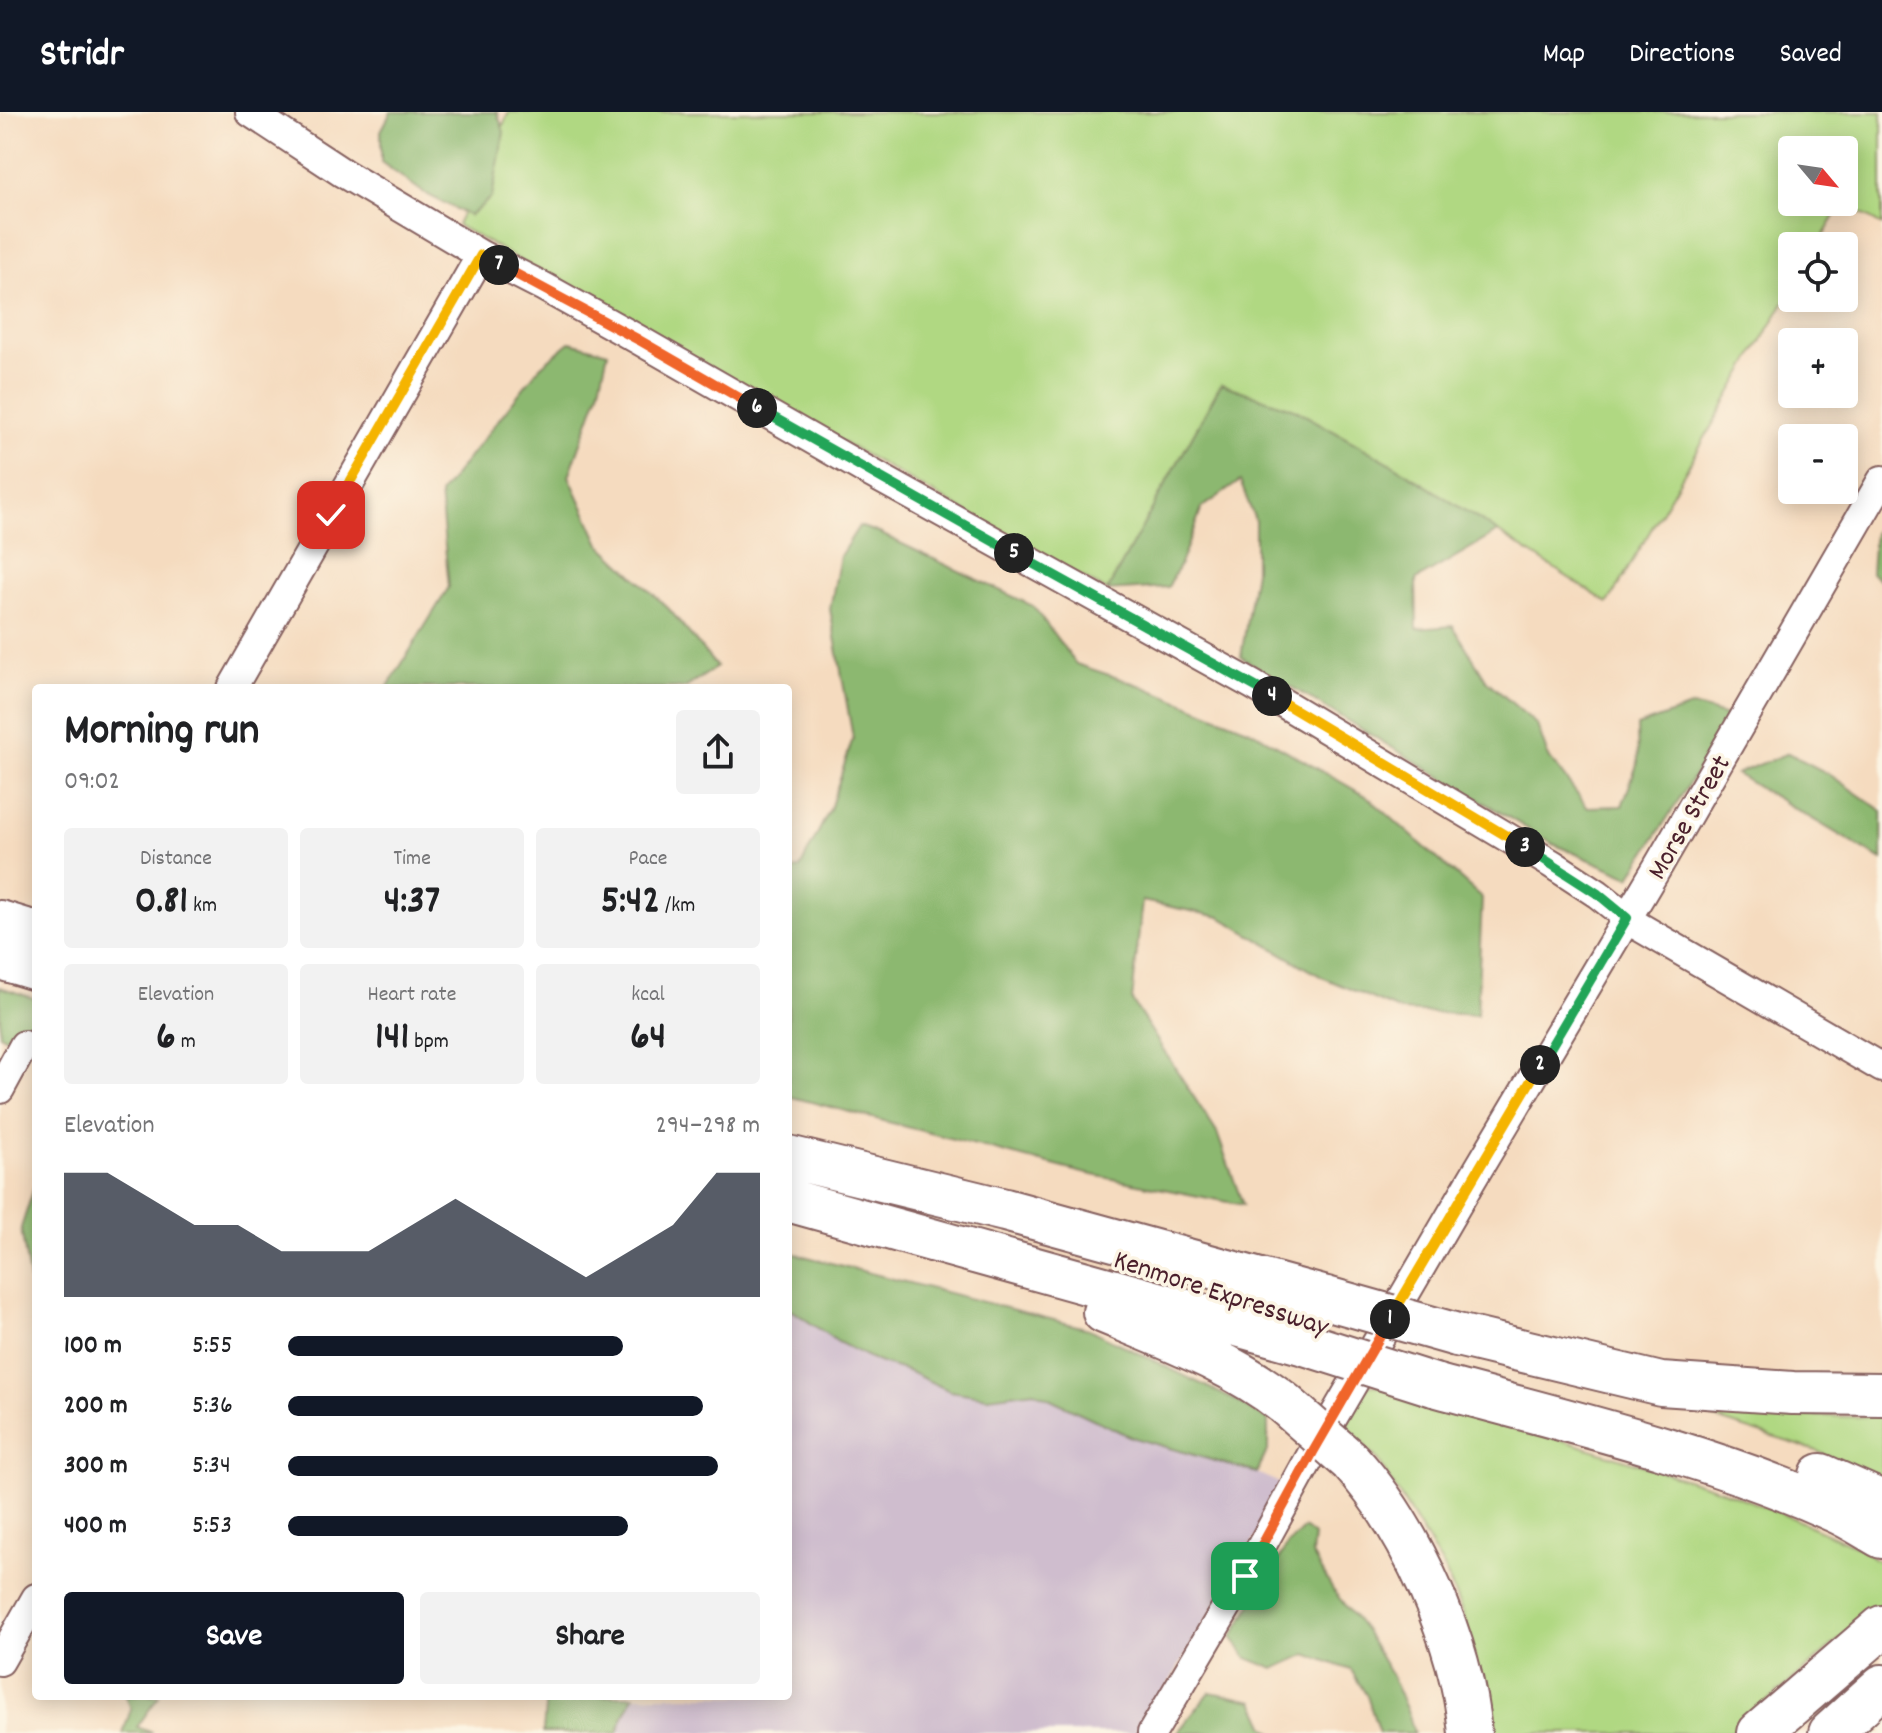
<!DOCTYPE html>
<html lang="en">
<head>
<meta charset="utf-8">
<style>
	:root { --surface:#fff; --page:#f2f2f2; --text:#202124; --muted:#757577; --accent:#111827 }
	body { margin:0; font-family:Dekko,sans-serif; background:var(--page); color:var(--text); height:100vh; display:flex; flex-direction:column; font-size:30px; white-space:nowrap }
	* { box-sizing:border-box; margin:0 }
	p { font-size:26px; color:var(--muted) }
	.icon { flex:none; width:44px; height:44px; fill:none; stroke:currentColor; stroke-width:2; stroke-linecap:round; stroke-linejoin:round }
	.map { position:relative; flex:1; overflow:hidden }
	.side { position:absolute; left:32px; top:572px; width:760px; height:1016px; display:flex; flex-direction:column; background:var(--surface); border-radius:8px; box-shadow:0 4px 20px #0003 }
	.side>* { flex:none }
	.needle { width:52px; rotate:119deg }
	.tools { position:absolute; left:1778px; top:24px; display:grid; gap:16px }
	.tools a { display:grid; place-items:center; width:80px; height:80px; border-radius:8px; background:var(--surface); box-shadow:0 4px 20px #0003; font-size:40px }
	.pin { position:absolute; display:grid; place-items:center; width:68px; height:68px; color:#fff; margin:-34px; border-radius:16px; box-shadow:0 4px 12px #0006 }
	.km { position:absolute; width:40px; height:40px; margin:-20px; border-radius:50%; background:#222; color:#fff; font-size:22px; line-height:40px; text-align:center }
	.round { display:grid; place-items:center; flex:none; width:84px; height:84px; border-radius:8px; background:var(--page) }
	.head { display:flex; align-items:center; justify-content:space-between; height:136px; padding:0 32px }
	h1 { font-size:44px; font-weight:800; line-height:60px }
	.figures { display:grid; grid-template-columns:repeat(3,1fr); gap:12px; height:136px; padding:8px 32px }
	.figures div { display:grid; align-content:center; border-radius:8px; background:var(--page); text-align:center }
	.figures b { font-size:40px; font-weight:800 }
	.figures small { font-size:22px; font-weight:400 }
	.figures p { font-size:22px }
	.chart { height:224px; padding:16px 32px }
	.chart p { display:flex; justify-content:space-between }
	.chart svg { width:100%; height:144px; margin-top:8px; fill:var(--accent); opacity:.7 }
	.action { display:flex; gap:16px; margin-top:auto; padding:16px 32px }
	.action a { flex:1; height:92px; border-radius:8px; background:var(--accent); color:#fff; font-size:32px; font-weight:800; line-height:92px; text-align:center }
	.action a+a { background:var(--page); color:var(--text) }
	ul { padding:0 32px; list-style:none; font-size:26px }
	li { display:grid; grid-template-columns:128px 96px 1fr; align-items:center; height:60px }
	li i { height:20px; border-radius:10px; background:var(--accent) }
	header { display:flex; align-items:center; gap:48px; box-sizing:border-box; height:112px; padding:0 40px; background:var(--accent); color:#fff }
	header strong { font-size:38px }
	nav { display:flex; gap:44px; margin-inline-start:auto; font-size:28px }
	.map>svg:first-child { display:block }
	.industrial { fill:#cfbdce }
	.green { fill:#b0d882; stroke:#7d7c56; stroke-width:2; fill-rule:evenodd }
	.forest { fill:#8cb870; stroke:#6b6c4e; stroke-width:2 }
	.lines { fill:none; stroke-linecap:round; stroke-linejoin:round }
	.minor-casing { stroke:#86615f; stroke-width:32 }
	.highway-casing { stroke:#86615f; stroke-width:46 }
	.minor { stroke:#fff; stroke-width:28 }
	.highway { stroke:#fff; stroke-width:42 }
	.highway-bridge-casing { stroke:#86615f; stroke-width:46; stroke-linecap:butt }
	.highway-bridge { stroke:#fff; stroke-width:42 }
	.split-1-casing { stroke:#fff; stroke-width:16 }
	.split-2-casing { stroke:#fff; stroke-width:16 }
	.split-3-casing { stroke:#fff; stroke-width:16 }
	.split-4-casing { stroke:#fff; stroke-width:16 }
	.split-5-casing { stroke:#fff; stroke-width:16 }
	.split-6-casing { stroke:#fff; stroke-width:16 }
	.split-7-casing { stroke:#fff; stroke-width:16 }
	.split-8-casing { stroke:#fff; stroke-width:16 }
	.split-1 { stroke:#f0652b; stroke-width:10 }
	.split-2 { stroke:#f5b400; stroke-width:10 }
	.split-3 { stroke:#22a559; stroke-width:10 }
	.split-4 { stroke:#f5b400; stroke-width:10 }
	.split-5 { stroke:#22a559; stroke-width:10 }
	.split-6 { stroke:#22a559; stroke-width:10 }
	.split-7 { stroke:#f0652b; stroke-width:10 }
	.split-8 { stroke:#f5b400; stroke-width:10 }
	.labels { text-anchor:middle; stroke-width:7; stroke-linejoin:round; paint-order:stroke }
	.street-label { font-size:28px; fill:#4a1f2b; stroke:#fcf5e5 }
</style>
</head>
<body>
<header>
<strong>Stridr</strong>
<nav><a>Map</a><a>Directions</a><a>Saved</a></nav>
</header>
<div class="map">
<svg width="1882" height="1621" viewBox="0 0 1882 1621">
	<rect width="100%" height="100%" fill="#fcf5e5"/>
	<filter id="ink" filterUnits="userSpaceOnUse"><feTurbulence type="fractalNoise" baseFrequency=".0125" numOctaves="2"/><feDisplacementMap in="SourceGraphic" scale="16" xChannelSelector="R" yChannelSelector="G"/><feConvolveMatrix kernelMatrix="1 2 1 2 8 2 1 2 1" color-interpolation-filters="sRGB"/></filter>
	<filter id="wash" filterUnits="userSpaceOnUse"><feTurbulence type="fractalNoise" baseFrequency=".006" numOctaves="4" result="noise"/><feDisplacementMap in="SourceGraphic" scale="32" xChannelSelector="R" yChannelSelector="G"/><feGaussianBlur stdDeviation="1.8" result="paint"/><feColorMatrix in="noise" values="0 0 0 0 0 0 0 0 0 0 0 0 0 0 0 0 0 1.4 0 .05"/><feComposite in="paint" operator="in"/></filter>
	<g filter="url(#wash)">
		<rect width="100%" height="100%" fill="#f5dbbf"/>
		<path class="industrial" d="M788,1199H793L838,1230L878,1250L988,1285L1034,1279L1131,1325L1257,1361L1286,1374L1139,1621H618L623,1605L634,1584H788Z"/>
		<path class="green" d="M509,0H1882V113L1843,91L1817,134H1792V177L1608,491L1397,355L1294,297L1107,479L457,113ZM1792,38H1844V90H1792Z
			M1369,1272L1428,1286L1715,1376L1769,1396L1860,1436L1882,1452V1491L1731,1621H1487L1475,1548L1463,1502L1444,1456L1378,1348L1346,1313Z
			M1686,1294L1797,1303L1856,1305L1882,1303V1372L1817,1339L1687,1298Z"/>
		<path class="forest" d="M391,0H497L504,20L492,85L470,104L424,81L381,50V19Z
			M570,230L608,240L599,280L569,364L600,432L669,497L717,555L685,576H387L449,475L440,382L540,255Z
			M1221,272L1294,297L1397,355L1498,420L1416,468L1417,517L1453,514L1487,569L1537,613L1548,644L1587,695L1622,694L1638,650L1637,614L1693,594L1731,605L1630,765L1553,732L1241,545L1255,459V408L1240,369L1202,396L1180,452L1168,475L1107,479Z
			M1882,408V469L1871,461L1874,421Z
			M859,414L879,421L1033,494L1076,552L1142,574L1250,618L1369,686L1482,786L1477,903L1401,899L1322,865L1220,805L1142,789L1132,889L1217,1021L1243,1093L1083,1061L788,984V760L800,756L830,697L853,626L830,497L840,444Z
			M1788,641L1829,662L1882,699V748L1736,662Z
			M0,875L36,887V941L24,933L0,923Z
			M36,1070V1176L30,1172L21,1116Z
			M788,1140L1089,1217L1232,1287L1268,1308V1337L1257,1361L1131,1325L1034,1279L988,1285L950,1279L910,1260L878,1250L838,1230L793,1199H788Z
			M1304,1416L1314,1424L1312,1442L1333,1478L1365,1519L1391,1563L1409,1603L1414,1621H1379L1367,1584L1351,1558L1307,1542L1274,1557L1247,1546L1232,1525L1288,1432Z
			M1210,1580L1254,1589L1266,1615L1274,1621H1177Z
			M126,1584H159L137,1615L153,1621H123L131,1597Z
			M546,1584H634L623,1605L618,1621H543Z"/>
	</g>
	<g filter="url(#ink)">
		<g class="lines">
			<g class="minor-casing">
				<path id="minor" d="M250,0L343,61L481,143L544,175L639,228L871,361L1253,573L1552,752L1598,782L1638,814L1882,956
					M232,576L481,143
					M0,977L24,933
					M0,1549L36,1486
					M1152,1621L1245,1464L1313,1340L1471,1069L1657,756L1882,368"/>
			</g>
			<g class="highway-casing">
				<path id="highway" d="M0,810L36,821
					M0,846L36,857
					M788,1045L1005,1098L1326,1186
					M788,1088L1305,1232
					M1104,1200C1166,1226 1232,1250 1285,1292
					M1457,1223L1661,1272L1793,1281L1882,1282
					M1434,1273C1567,1309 1708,1342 1833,1398C1850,1405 1866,1416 1882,1425
					M1350,1349C1411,1415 1462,1531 1470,1621
					M1821,1363L1882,1390
					M1759,1621L1882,1515
					M1830,1621L1882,1574"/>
			</g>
			<use href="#minor" class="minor"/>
			<use href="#highway" class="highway"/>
			<g class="highway-bridge-casing">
				<path id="highway-bridge" d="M1326,1186L1457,1223
					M1305,1232L1434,1273
					M1285,1292L1350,1349"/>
			</g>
			<use href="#highway-bridge" class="highway-bridge"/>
		</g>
	</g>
	<g class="lines" filter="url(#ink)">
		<g class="split-1-casing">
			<path id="split-1" d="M1245,1464L1313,1340L1390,1207"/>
		</g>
		<g class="split-2-casing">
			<path id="split-2" d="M1390,1207L1540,953"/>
		</g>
		<g class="split-3-casing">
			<path id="split-3" d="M1525,735L1598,782L1627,806L1540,953"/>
		</g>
		<g class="split-4-casing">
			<path id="split-4" d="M1272,584L1525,735"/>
		</g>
		<g class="split-5-casing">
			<path id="split-5" d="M1014,441L1272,584"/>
		</g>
		<g class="split-6-casing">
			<path id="split-6" d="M757,296L1014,441"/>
		</g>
		<g class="split-7-casing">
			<path id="split-7" d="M499,153L639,228L757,296"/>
		</g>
		<g class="split-8-casing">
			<path id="split-8" d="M331,403L481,143L499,153"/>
		</g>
		<use href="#split-1" class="split-1"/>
		<use href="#split-2" class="split-2"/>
		<use href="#split-3" class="split-3"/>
		<use href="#split-4" class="split-4"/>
		<use href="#split-5" class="split-5"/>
		<use href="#split-6" class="split-6"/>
		<use href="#split-7" class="split-7"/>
		<use href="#split-8" class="split-8"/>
	</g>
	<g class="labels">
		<g class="street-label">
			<text transform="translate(1687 704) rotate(-60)" y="10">Morse Street</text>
			<text transform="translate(1222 1179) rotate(18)" y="10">Kenmore Expressway</text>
		</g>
	</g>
</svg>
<div class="tools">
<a><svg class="needle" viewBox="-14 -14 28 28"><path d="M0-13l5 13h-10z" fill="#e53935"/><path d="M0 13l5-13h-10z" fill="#757577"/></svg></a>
<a><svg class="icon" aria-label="locate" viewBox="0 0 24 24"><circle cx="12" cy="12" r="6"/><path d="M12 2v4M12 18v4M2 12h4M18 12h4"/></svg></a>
<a>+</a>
<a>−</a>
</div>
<div class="pin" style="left:1245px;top:1464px;background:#1e9e55"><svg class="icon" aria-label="arrive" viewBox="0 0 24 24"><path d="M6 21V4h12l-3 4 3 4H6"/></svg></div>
<div class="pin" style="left:331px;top:403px;background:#d93025"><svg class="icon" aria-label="check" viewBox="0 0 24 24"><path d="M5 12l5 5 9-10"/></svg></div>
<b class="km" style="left:1390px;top:1207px">1</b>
<b class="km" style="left:1540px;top:953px">2</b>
<b class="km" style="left:1525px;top:735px">3</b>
<b class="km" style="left:1272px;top:584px">4</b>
<b class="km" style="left:1014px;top:441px">5</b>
<b class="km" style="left:757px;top:296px">6</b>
<b class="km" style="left:499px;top:153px">7</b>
<section class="side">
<div class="head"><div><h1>Morning run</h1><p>09:02</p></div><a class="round"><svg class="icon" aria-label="share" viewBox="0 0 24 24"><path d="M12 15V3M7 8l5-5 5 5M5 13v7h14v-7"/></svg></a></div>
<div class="figures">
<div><p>Distance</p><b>0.81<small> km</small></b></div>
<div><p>Time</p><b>4:37</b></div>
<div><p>Pace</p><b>5:42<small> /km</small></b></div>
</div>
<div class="figures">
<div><p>Elevation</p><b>6<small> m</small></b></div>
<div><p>Heart rate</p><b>141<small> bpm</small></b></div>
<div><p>kcal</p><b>64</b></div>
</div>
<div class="chart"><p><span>Elevation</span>294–298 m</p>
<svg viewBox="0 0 160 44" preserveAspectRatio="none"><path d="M0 44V6L10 6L20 14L30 22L40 22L50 30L60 30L70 30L80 22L90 14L100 22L110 30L120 38L130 30L140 22L150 6L160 6V44z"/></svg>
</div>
<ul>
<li><b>100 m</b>5:55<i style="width:71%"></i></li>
<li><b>200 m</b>5:36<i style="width:88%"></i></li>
<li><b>300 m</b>5:34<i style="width:91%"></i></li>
<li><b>400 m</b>5:53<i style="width:72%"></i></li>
</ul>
<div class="action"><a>Save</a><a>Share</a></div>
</section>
</div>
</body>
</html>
